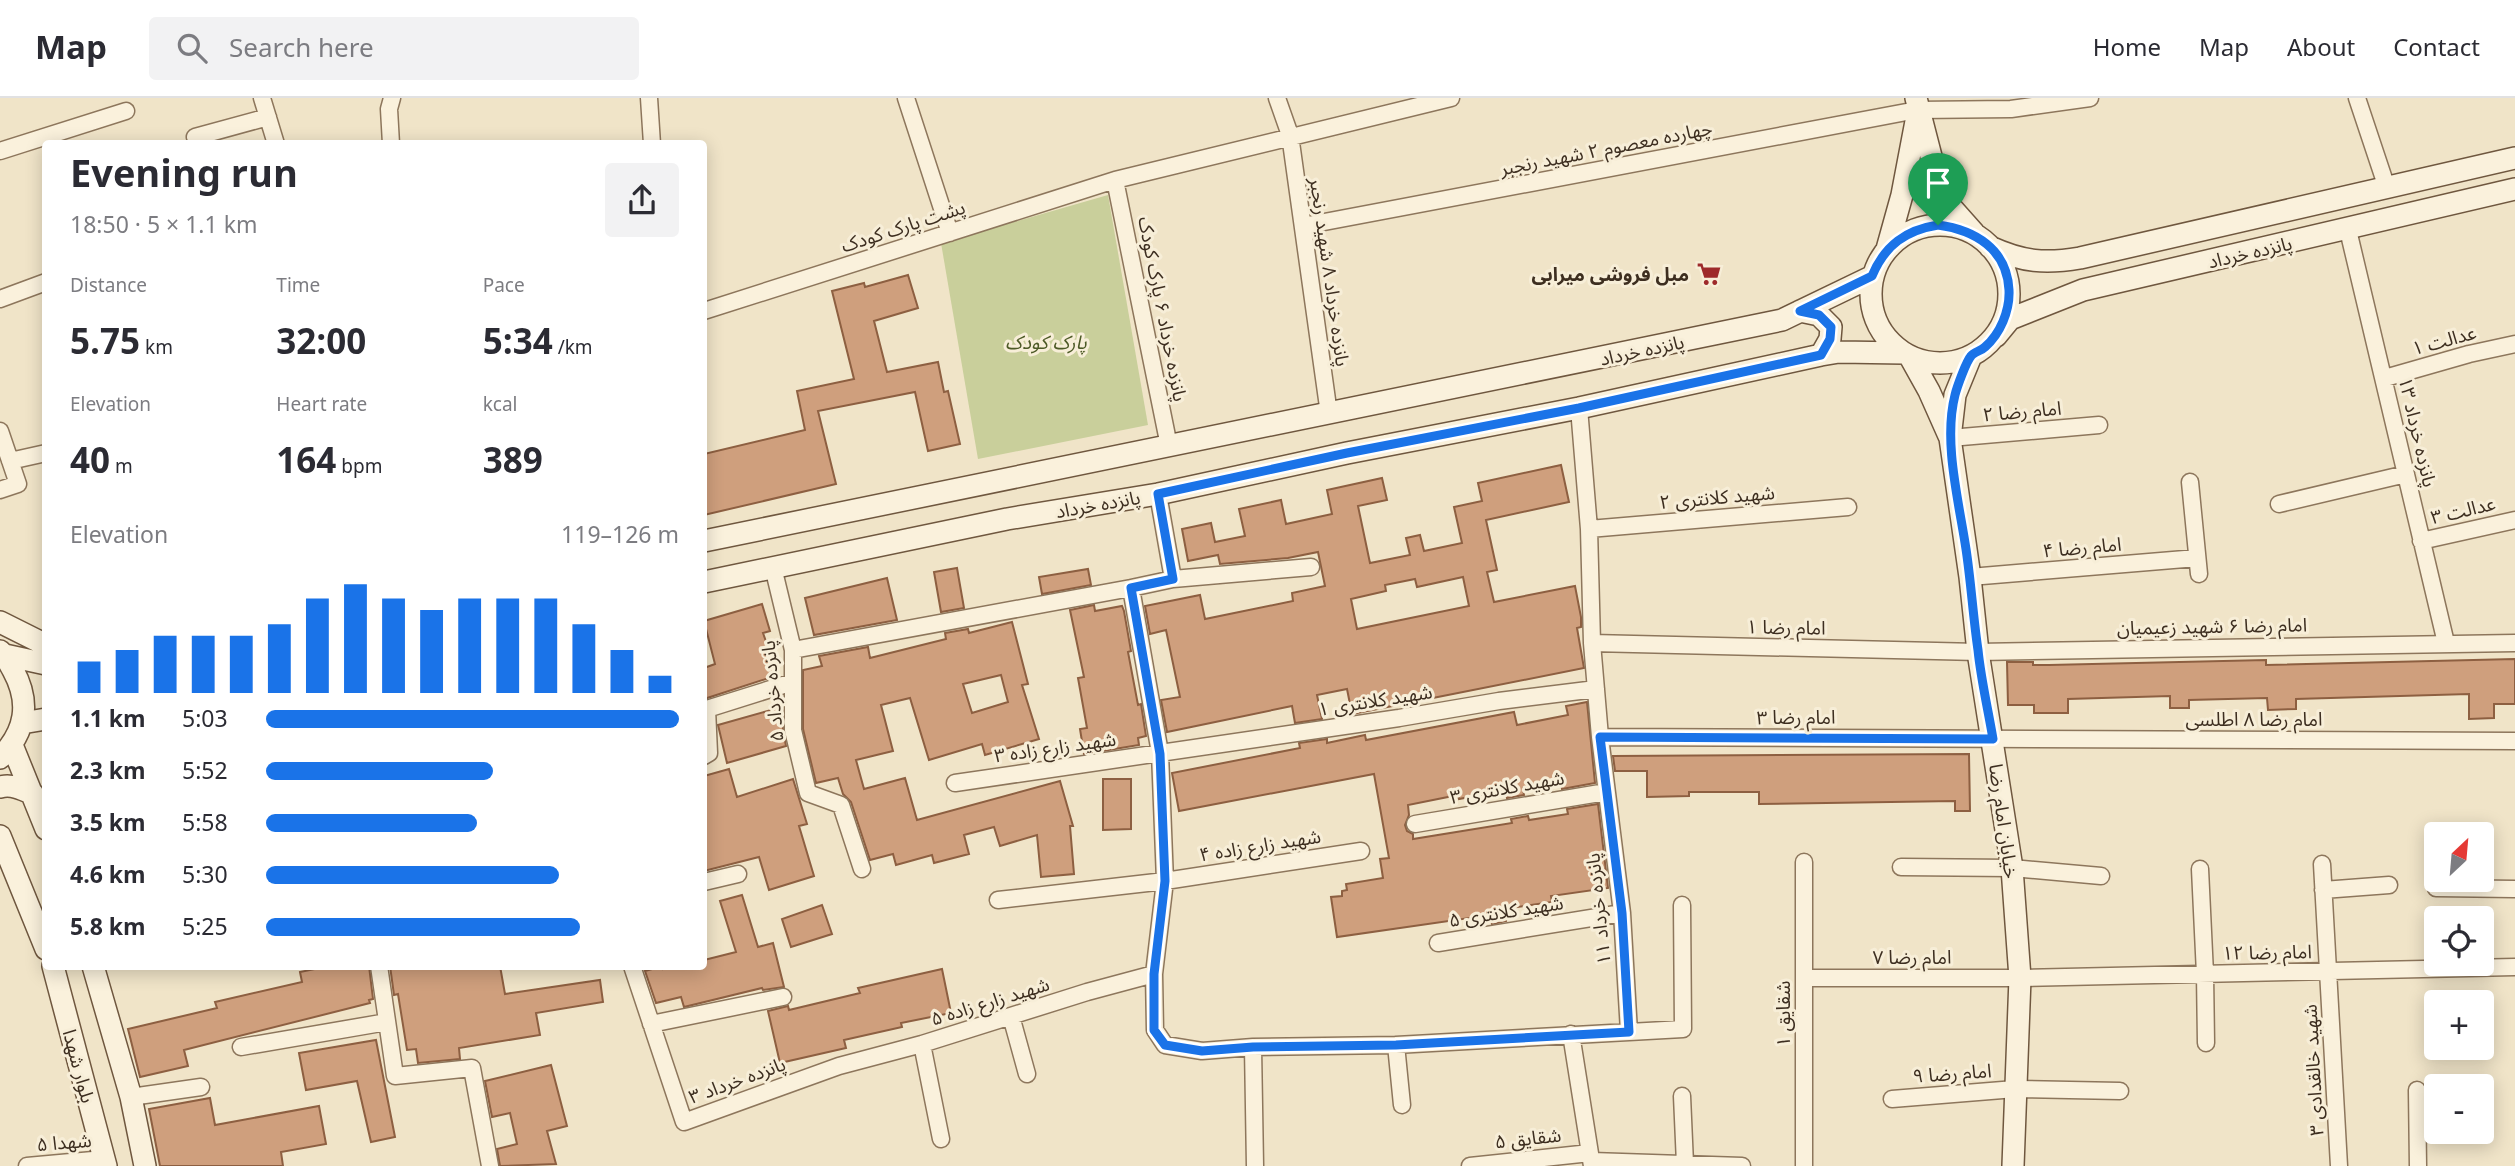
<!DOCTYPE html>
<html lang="en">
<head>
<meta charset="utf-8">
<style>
	:root { --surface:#fff; --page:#f2f2f3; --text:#2b2b33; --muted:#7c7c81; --line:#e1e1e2; --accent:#1a73e8 }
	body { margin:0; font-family:Georgia,"Noto Sans Arabic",serif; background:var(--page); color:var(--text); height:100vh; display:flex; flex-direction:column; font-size:26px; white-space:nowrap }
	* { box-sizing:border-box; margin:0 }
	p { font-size:23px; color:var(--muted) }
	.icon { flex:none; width:38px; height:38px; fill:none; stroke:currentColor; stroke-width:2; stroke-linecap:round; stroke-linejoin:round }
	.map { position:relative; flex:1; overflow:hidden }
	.sheet { position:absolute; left:42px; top:42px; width:665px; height:830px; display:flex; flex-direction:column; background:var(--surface); border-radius:7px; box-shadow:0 4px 18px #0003 }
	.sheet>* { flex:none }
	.needle { width:46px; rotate:26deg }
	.tools { position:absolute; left:2424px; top:724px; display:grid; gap:14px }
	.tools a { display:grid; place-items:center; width:70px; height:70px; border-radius:7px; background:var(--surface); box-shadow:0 4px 18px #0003; font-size:35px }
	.pin { position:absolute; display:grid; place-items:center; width:60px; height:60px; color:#fff; margin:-72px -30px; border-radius:50% 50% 50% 0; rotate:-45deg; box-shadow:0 0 7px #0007 }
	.pin .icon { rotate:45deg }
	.round { display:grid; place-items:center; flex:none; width:74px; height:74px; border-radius:7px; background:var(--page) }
	.headline { display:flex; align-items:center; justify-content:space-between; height:119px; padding:0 28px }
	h1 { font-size:38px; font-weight:700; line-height:52px }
	.metrics { display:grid; grid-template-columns:repeat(3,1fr); gap:10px; height:119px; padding:7px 28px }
	.metrics div { display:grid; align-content:center }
	.metrics b { font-size:35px; font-weight:700 }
	.metrics small { font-size:19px; font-weight:400 }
	.metrics p { font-size:19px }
	.chart { height:196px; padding:14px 28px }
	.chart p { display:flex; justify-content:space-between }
	.chart svg { width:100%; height:126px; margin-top:7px; stroke:var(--accent); stroke-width:6 }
	ul { padding:0 28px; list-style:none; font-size:23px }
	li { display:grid; grid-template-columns:112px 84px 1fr; align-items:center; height:52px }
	li i { height:18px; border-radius:9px; background:var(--accent) }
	header { display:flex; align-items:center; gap:42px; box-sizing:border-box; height:98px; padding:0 35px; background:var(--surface); border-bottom:2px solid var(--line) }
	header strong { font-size:33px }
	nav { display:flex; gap:38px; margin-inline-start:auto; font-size:24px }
	.search { width:490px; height:63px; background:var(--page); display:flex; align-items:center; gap:18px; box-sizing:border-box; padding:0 24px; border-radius:7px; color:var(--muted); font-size:26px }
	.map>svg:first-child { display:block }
	.green { fill:#c9cf9b }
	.building { fill:#cf9f7d; stroke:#8d5f41; stroke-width:2; fill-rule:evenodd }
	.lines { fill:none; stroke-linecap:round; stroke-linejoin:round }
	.street-casing { stroke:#8d765c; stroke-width:19 }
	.secondary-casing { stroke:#6f573f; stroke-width:24 }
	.street { stroke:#faf1dc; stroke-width:16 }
	.secondary { stroke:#faf1dc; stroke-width:21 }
	.route-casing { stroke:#fff; stroke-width:14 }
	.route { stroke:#1a73e8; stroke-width:9 }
	.labels { text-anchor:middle; stroke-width:6; stroke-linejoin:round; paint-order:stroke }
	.street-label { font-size:19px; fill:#3d2e20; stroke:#f7eed8 }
	.poi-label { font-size:19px; font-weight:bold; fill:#3d2e20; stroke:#f7eed8; text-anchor:end }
	.park-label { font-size:19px; font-style:italic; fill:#4d5a26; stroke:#f7eed8 }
</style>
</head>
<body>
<header>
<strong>Map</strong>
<div class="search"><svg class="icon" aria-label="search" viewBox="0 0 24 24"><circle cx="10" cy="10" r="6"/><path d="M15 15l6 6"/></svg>Search here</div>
<nav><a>Home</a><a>Map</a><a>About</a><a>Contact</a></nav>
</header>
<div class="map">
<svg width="2515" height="1068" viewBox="0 0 2515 1068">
	<rect width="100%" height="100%" fill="#f0e4c8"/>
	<path class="green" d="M1108,97L1148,327L978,361L941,145Z"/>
	<path class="building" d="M908,177L918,210L874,223L887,274L938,264L944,294L948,293L960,346L928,353L915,294L818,313L836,386L704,417V356L805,332L797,293L854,281L832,193L864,185L865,189Z
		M1561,367L1569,404L1486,422L1497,472L1487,474L1494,504L1575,488L1581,519V529L1577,530L1584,570L1352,616L1347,591L1317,597L1322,621L1295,625L1292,608L1167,634L1161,602L1180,599L1166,532L1150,536L1145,508L1200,497L1205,521L1293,503L1292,495L1325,488L1318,454L1288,460L1220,466L1218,457L1188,463L1182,431L1211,425L1215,444L1245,438L1239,411L1281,402L1286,426L1332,416L1327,392L1382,380L1387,402L1358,408L1370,465L1410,457L1406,440L1420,437L1424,453L1462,445L1454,409L1482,403L1478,385ZM1463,479L1469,508L1357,531L1351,501L1386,493L1385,487L1415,481L1417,489Z
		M957,470L964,510L941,514L934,474Z
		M1088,471L1091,487L1042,496L1039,479Z
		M887,480L897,522L814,537L805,500Z
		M762,506L770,533L763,535L778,577L704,601V570L715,566L704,523Z
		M1094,507L1095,513L1122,508L1124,513L1131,553L1128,554L1138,607L1141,606L1146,638L1138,640L1139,647L1084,656L1080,631L1087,630L1078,580L1084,579L1070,512Z
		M1012,524L1028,586L1022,587L1039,641L985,657L982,646L929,662L910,600L881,607L893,653L856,662L864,691L905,680L917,722L1060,683L1073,728H1070L1074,776L1041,779L1037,737L1000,748L994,729L964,737L969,756L934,765L932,757L896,767L893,756L870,762L851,704L843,696L838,680L816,685L803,631V572L822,568L819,558L868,549L870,560L946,541L945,535L968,531L969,535ZM1001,577L1008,604L972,615L963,586Z
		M2515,561V606H2494V620L2469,621V596L2296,601V611L2268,612L2267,600L2189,602V610H2170V598L2068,601V615H2034V607H2008L2007,564H2033V567H2049L2266,562V567Z
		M1587,604L1595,685L1562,691L1561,683L1523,690L1524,697L1507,700L1505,692L1459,701L1458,697L1408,707L1409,717L1405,727L1407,733L1413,736V741L1512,725L1511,721L1528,718L1529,722L1568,716L1567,711L1598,706L1608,790L1551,798L1552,804L1504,811L1506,823L1492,826L1490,817L1337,839L1331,799L1342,798V793L1347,792L1346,786L1383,780L1380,761L1389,760L1374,676L1179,713L1172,675L1300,650L1299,645L1327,641V645L1365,637L1366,642L1514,614L1517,627L1568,617L1566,608Z
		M782,609L783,632L786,648L727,665L718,627Z
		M1969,656L1970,713H1955V703L1759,706V694H1689V698L1647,699V673H1615L1613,658Z
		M729,671L737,699L793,681L807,726L799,728L814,778L769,792L759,759L704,773V678Z
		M1103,681H1131V731L1103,732Z
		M742,797L758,849L773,845L784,889L763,892L762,890L684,909L681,899L656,905L645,873L663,868V871L677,868H704V862L736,854L720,803Z
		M822,807L832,836L791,849L782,821Z
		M315,868H369L373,901L369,902L370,905L184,952L188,968L140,979L128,931L217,910L215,904L302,884L300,874L315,871Z
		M390,868H500L505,896L600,882L603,904L536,915L540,937L459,950L460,961L418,965L416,951L407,952L398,896L394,897Z
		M942,871L951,915L901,925L902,929L844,942L846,950L780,965L768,913L788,908L789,912L860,895L858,890Z
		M376,942L395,1039L371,1044L357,983L306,992L299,955Z
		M551,967L567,1028L547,1033L556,1066L500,1068L497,1051L517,1046L510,1015L492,1019L485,983Z
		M210,1000L215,1027L319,1008L326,1046L281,1054L283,1068H160L149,1011Z"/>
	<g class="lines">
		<g class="street-casing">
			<path id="street" d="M262,0L276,46
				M649,0L652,46
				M906,0L950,135
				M1277,0L1290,37L1329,316
				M2357,0L2387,90
				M195,39L268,19
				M391,46L389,11L392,0
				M0,53L126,13
				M1115,82L1169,348
				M1303,128L1917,12L2011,11L2090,0
				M2348,132L2446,545
				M0,201L46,184
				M704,213L1115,82L1451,0
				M2385,280L2469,256L2515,246
				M0,333L18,386L0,392
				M1950,340L2099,327
				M10,363L46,355
				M2190,384L2199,476
				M1158,396L1173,481L1131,490L1160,655L1165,783L1154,876L1155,932L1165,947L1202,953L1253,949L1255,1068
				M2279,406L2406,376
				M1589,431L1848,409
				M2421,443L2515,422
				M773,469L793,552V632L808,695L841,707L862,771
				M1970,479L2197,460
				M1173,481L1311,469
				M1592,545L1978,554L2515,545
				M793,552L1131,490
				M1600,639L2515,643
				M704,658L709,655L707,611L793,584
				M955,685L1399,620L1499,603L1596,591
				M1415,726L1606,694
				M1804,764V1068
				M2322,766L2339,1068
				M1901,769L2012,770L2101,778
				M2200,771L2205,876L2206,945
				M704,784L738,776
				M2436,790L2515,791
				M2323,792L2389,787
				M998,802L1165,783L1361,753
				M1438,845L1622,815
				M379,868L395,978L472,970L490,1068
				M632,868L684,1024L839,968L922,946L1087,894L1154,876
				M1804,880H2020L2515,869
				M1011,918L1027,976
				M651,926L783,899
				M1629,934L1683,931L1682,807
				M1571,936L1592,1068
				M922,946L941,1041
				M1396,947L1402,1007
				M241,949L387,924
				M1253,949L1396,947L1629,934L1622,815L1600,639L1592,545L1589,431L1579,310
				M2417,992L2418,1068
				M1682,998L1685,1066
				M131,999L201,989
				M1892,1001L2015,991L2120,993
				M1592,1063L1742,1068
				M27,1068L104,1061
				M1470,1068L1590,1055"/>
		</g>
		<g class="secondary-casing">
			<path id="secondary" d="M1916,0L1933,66L1950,108L1974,135
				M1871 196a69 69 0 1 1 138 0a69 69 0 1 1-138 0Z
				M1990,149C2023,164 2045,166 2080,160L2515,60
				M1887,151L1902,97L1917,18
				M1800,213L1819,217L1831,229L1830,241L1821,257
				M1996,238L2010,221L2083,192L2515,91
				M1971,258L1955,297L1950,340L1970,479L1978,554L2012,770L2020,880L2013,1068
				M1910,259L1929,293L1949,338
				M704,443L1782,222L1873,178
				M704,484L1007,421L1158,396L1347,355L1579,310L1821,257L1839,254L1904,255
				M0,524L46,547
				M0,553C6,558 9,565 13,572C31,605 26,633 0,660
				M5,557L46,566
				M22,625L46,621
				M12,647L46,731
				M0,689C12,686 22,691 33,696
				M0,738L46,851
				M53,868L106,1068
				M93,868L131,999L145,1068"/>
		</g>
		<use href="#street" class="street"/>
		<use href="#secondary" class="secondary"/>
	</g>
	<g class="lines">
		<g class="route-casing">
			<path id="route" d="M1938,127C1975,132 2007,151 2009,192C2010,213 2000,236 1985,249C1981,253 1974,254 1971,258C1966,264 1957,289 1955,297C1943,344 1959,404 1966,451C1971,484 1973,518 1978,552C1981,582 1988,611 1993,641L1600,639L1622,815L1629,934L1396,947L1253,949L1202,953L1165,947L1154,932V876L1165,783L1160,656L1131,490L1173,481L1158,396L1347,355L1579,310L1821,257L1830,241L1831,229L1819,217L1800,213L1872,178C1885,147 1906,132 1938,127Z"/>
		</g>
		<use href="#route" class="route"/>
	</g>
	<defs>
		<g id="supermarket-bare" transform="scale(1.89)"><path d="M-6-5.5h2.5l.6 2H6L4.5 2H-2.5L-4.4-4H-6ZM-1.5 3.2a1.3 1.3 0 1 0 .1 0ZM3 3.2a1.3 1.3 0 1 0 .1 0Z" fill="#9e2a2b" stroke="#f7eed8" stroke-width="2.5" paint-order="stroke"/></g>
	</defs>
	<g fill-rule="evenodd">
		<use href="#supermarket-bare" x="1709" y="176"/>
	</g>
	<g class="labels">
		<g class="street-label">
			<text transform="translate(1606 50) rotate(-11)" y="7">چهارده معصوم ۲ شهید رنجبر</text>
			<text transform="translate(903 128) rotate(-18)" y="7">پشت پارک کودک</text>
			<text transform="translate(2250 154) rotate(-13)" y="7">پانزده خرداد</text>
			<text transform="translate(1330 174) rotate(82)" y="7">پانزده خرداد ۸ شهید رنجبر</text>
			<text transform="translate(1163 211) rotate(79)" y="7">پانزده خرداد ۶ پارک کودک</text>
			<text transform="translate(2444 242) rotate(-15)" y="7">عدالت ۱</text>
			<text transform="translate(1642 252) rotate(-12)" y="7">پانزده خرداد</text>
			<text transform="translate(2022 313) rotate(-5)" y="7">امام رضا ۲</text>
			<text transform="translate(2418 334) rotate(77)" y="7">پانزده خرداد ۱۳</text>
			<text transform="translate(1717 399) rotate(-5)" y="7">شهید کلانتری ۲</text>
			<text transform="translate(1098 406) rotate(-10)" y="7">پانزده خرداد</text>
			<text transform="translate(2463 412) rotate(-13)" y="7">عدالت ۳</text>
			<text transform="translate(2082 449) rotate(-5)" y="7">امام رضا ۴</text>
			<text transform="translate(2212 528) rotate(-1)" y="7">امام رضا ۶ شهید زعیمیان</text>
			<text transform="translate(1786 529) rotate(1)" y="7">امام رضا ۱</text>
			<text transform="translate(772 593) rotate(-95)" y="7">پانزده خرداد ۵</text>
			<text transform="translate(1375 602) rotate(-9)" y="7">شهید کلانتری ۱</text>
			<text x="1796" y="626">امام رضا ۳</text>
			<text x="2254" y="628">امام رضا ۸ اطلسی</text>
			<text transform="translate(1055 649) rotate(-8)" y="7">شهید زارع زاده ۳</text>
			<text transform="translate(1507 689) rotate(-10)" y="7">شهید کلانتری ۳</text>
			<text transform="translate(2004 723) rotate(82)" y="7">خیابان امام رضا</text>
			<text transform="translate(1260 747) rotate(-9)" y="7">شهید زارع زاده ۴</text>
			<text transform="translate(1598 811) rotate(-96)" y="7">پانزده خرداد ۱۱</text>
			<text transform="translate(1506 813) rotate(-9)" y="7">شهید کلانتری ۵</text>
			<text transform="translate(2267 854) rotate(-1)" y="7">امام رضا ۱۲</text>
			<text x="1912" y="866">امام رضا ۷</text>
			<text transform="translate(990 903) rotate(-17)" y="7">شهید زارع زاده ۵</text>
			<text transform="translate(1783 916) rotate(-90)" y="7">شقایق ۱</text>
			<text transform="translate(79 968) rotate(75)" y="7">بلوار شهدا</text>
			<text transform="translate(2313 972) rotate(-93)" y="7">شهید خالقدادی ۳</text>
			<text transform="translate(1952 975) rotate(-4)" y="7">امام رضا ۹</text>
			<text transform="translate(737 982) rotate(-20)" y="7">پانزده خرداد ۳</text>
			<text transform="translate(1528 1040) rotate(-6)" y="7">شقایق ۵</text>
			<text transform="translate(64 1044) rotate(-5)" y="7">شهدا ۵</text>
		</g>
		<g class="poi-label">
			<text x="1689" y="183">مبل فروشی میرابی</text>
		</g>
		<g class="park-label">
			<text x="1046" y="251">پارک کودک</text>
		</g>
	</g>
</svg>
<div class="tools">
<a><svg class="needle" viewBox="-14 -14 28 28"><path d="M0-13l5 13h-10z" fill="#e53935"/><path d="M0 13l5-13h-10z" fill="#7c7c81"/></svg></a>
<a><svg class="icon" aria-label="locate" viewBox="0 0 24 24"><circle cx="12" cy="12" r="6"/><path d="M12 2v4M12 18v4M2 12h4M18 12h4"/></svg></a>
<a>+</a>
<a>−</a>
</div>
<div class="pin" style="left:1938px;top:127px;background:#1e9e55"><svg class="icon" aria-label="arrive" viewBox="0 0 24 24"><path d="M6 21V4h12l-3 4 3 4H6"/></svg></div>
<section class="sheet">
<div class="headline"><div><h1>Evening run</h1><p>18:50 · 5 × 1.1 km</p></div><a class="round"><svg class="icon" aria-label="share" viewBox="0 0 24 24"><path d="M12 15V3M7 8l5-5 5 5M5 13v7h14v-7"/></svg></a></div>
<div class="metrics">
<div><p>Distance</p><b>5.75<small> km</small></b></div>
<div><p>Time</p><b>32:00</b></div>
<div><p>Pace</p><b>5:34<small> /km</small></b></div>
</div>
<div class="metrics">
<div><p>Elevation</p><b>40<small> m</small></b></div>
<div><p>Heart rate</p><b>164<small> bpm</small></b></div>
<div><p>kcal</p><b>389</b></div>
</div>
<div class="chart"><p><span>Elevation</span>119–126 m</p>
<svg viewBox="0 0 160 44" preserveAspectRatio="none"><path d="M5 44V33M15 44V29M25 44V24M35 44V24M45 44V24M55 44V20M65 44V11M75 44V6M85 44V11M95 44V15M105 44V11M115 44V11M125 44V11M135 44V20M145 44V29M155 44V38"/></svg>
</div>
<ul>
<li><b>1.1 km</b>5:03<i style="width:100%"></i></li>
<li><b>2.3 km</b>5:52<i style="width:55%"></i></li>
<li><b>3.5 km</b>5:58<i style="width:51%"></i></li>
<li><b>4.6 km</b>5:30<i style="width:71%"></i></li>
<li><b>5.8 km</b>5:25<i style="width:76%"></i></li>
</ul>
</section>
</div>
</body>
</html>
